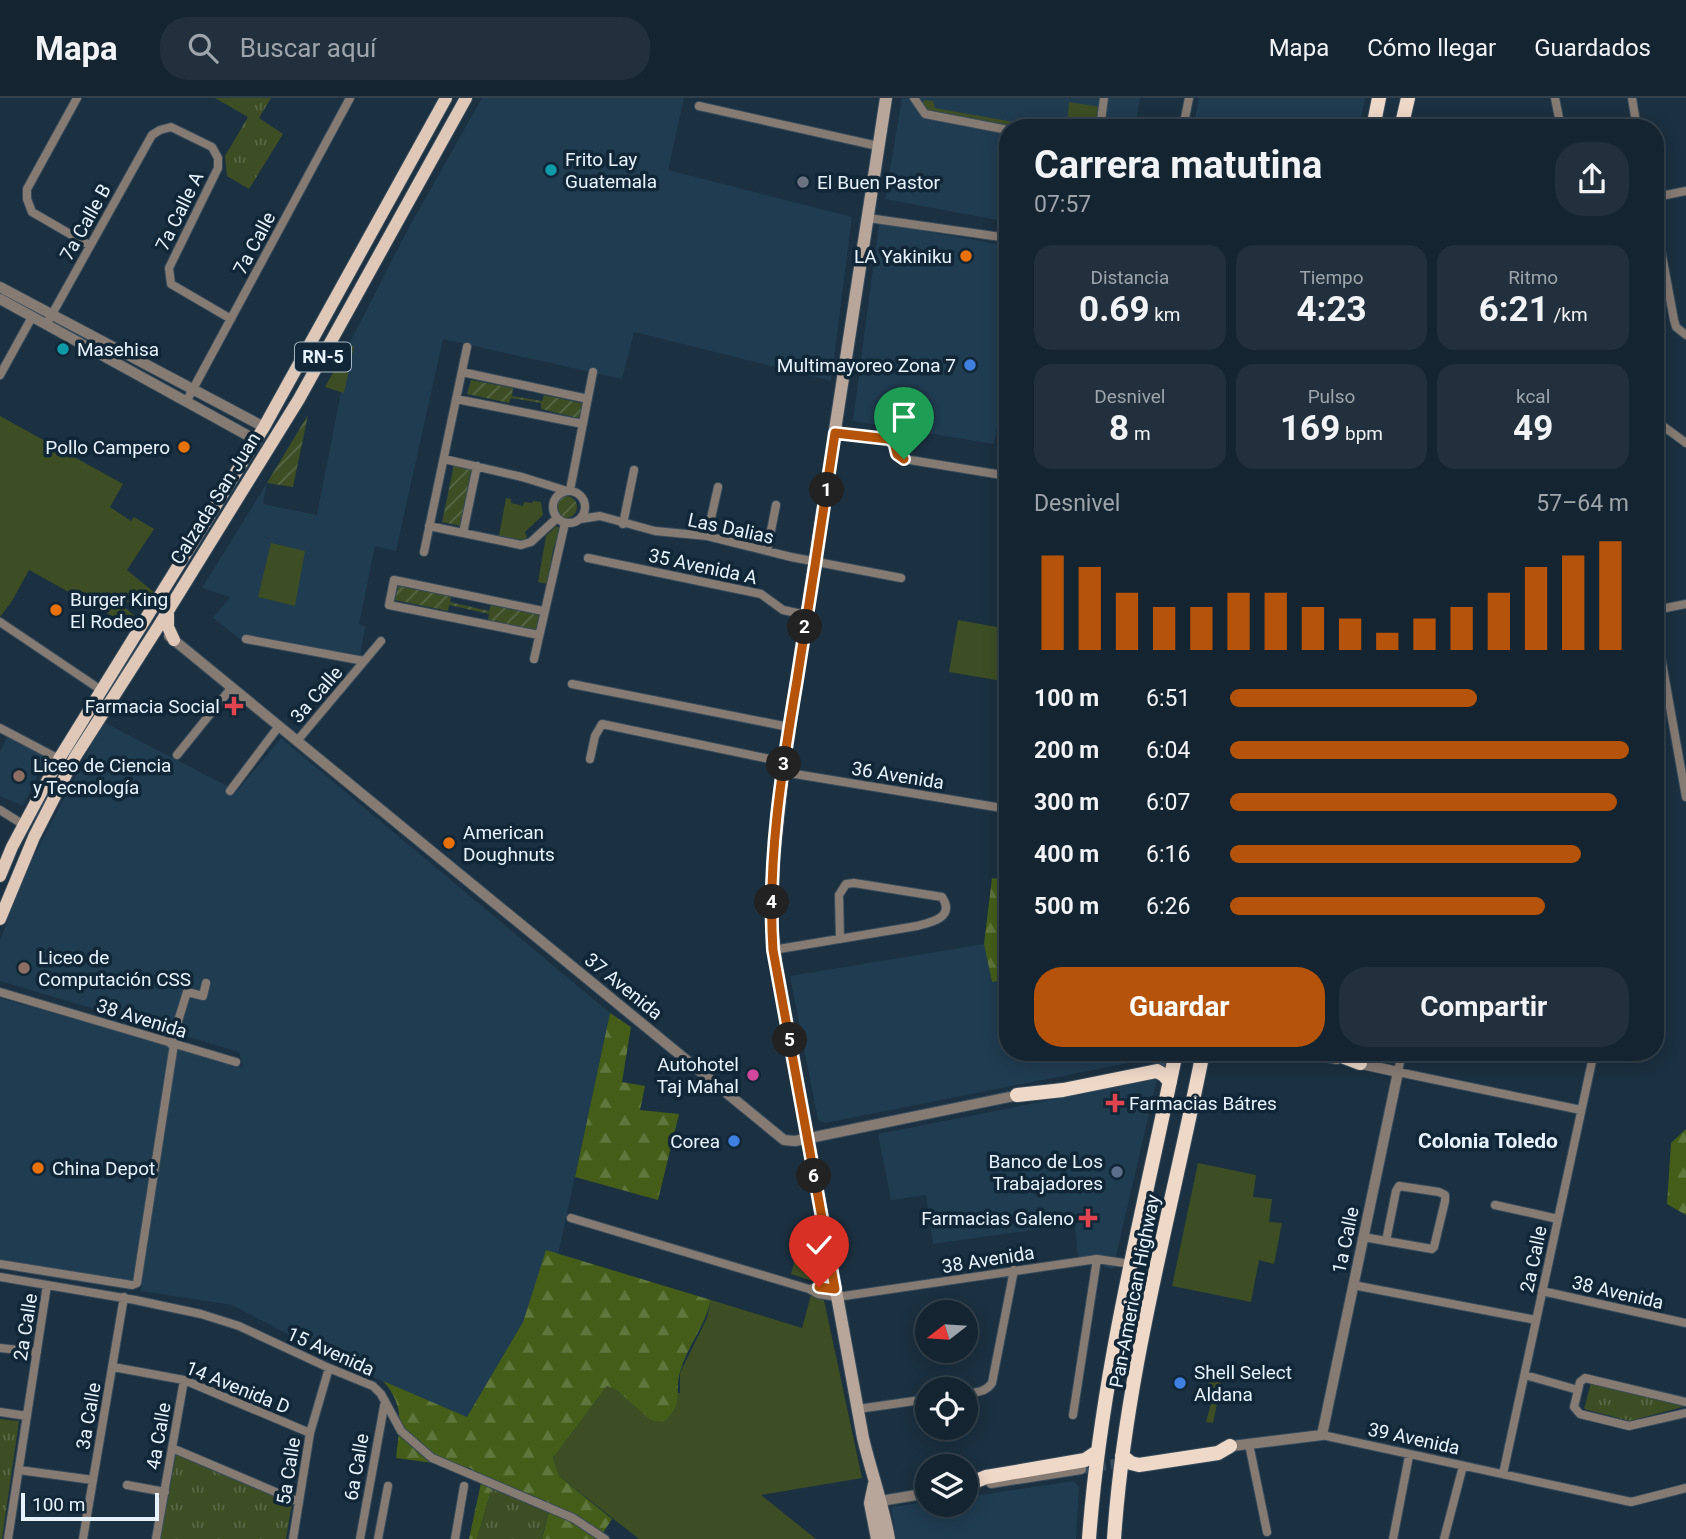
<!DOCTYPE html>
<html lang="es">
<head>
<meta charset="utf-8">
<style>
	:root { --surface:#142430; --page:#21303c; --text:#f1f3f6; --muted:#9da4ab; --line:#33414c; --accent:#b45309 }
	body { margin:0; font-family:Roboto,sans-serif; background:var(--page); color:var(--text); height:100vh; display:flex; flex-direction:column; font-size:26px; white-space:nowrap }
	* { box-sizing:border-box; margin:0 }
	p { font-size:23px; color:var(--muted) }
	.icon { flex:none; width:38px; height:38px; fill:none; stroke:currentColor; stroke-width:2; stroke-linecap:round; stroke-linejoin:round }
	.map { position:relative; flex:1; overflow:hidden }
	.side { position:absolute; left:999px; top:21px; width:665px; height:942px; display:flex; flex-direction:column; background:var(--surface); border-radius:28px; box-shadow:0 4px 18px #0003,0 0 0 2px var(--line) }
	.side>* { flex:none }
	.needle { width:46px; rotate:253deg }
	.buttons { position:absolute; left:915px; top:1202px; display:grid; gap:14px }
	.buttons a { display:grid; place-items:center; width:63px; height:63px; border-radius:50%; background:var(--surface); box-shadow:0 4px 18px #0003,0 0 0 2px var(--line); font-size:35px }
	.scale { position:absolute; left:21px; bottom:18px; width:138px; box-sizing:border-box; padding-left:7px; border:4px solid #e6f3fe; border-top:0; font-size:19px; line-height:24px; white-space:nowrap; color:#e6f3fe; -webkit-text-stroke:5px #112636; paint-order:stroke }
	.pin { position:absolute; display:grid; place-items:center; width:60px; height:60px; color:#fff; margin:-72px -30px; border-radius:50% 50% 50% 0; rotate:-45deg; box-shadow:0 0 7px #0007 }
	.pin .icon { rotate:45deg }
	.km { position:absolute; width:35px; height:35px; margin:-18px; border-radius:50%; background:#222; color:#fff; font-size:19px; line-height:35px; text-align:center }
	.round { display:grid; place-items:center; flex:none; width:74px; height:74px; border-radius:28px; background:var(--page) }
	.summary { display:flex; align-items:center; justify-content:space-between; height:119px; padding:0 35px }
	h1 { font-size:38px; font-weight:700; line-height:52px }
	.stats { display:grid; grid-template-columns:repeat(3,1fr); gap:10px; height:119px; padding:7px 35px }
	.stats div { display:grid; align-content:center; border-radius:18px; background:var(--page); text-align:center }
	.stats b { font-size:35px; font-weight:700 }
	.stats small { font-size:19px; font-weight:400 }
	.stats p { font-size:19px }
	.chart { height:196px; padding:14px 35px }
	.chart p { display:flex; justify-content:space-between }
	.chart svg { width:100%; height:126px; margin-top:7px; stroke:var(--accent); stroke-width:6 }
	.button { display:flex; gap:14px; margin-top:auto; padding:14px 35px }
	.button a { flex:1; height:80px; border-radius:28px; background:var(--accent); color:#fff; font-size:28px; font-weight:700; line-height:80px; text-align:center }
	.button a+a { background:var(--page); color:var(--text) }
	ul { padding:0 35px; list-style:none; font-size:23px }
	li { display:grid; grid-template-columns:112px 84px 1fr; align-items:center; height:52px }
	li i { height:18px; border-radius:9px; background:var(--accent) }
	header { display:flex; align-items:center; gap:42px; box-sizing:border-box; height:98px; padding:0 35px; background:var(--surface); border-bottom:2px solid var(--line) }
	header strong { font-size:33px }
	nav { display:flex; gap:38px; margin-inline-start:auto; font-size:24px }
	.search { width:490px; height:63px; background:var(--page); display:flex; align-items:center; gap:18px; box-sizing:border-box; padding:0 24px; border-radius:28px; color:var(--muted); font-size:26px }
	.map>svg:first-child { display:block }
	.built { fill:#203c51 }
	.grass { fill:#3d4e25 }
	.forest { fill:url(#forest-firs) }
	.park { fill:url(#park-tufts) }
	.garden { fill:url(#garden-furrows) }
	.lines { fill:none; stroke-linecap:round; stroke-linejoin:round }
	.tertiary-tunnel { stroke:#394d5c; stroke-width:10; stroke-dasharray:10 5; stroke-linecap:butt }
	.minor-casing { stroke:#374b5b; stroke-width:10 }
	.tertiary-casing { stroke:#374b5b; stroke-width:12 }
	.secondary-casing { stroke:#374b5b; stroke-width:14 }
	.primary-casing { stroke:#374b5b; stroke-width:14 }
	.trunk-casing { stroke:#374b5b; stroke-width:16 }
	.minor { stroke:#867b73; stroke-width:8 }
	.tertiary { stroke:#867b73; stroke-width:10 }
	.secondary { stroke:#b8a69a; stroke-width:12 }
	.primary { stroke:#dfc8b8; stroke-width:12 }
	.trunk { stroke:#eed8c8; stroke-width:14 }
	.route-casing { stroke:#fff; stroke-width:14 }
	.route { stroke:#b45309; stroke-width:9 }
	.culture-dot { fill:#0f9aa8; stroke:#112636; stroke-width:2.5 }
	.worship-dot { fill:#6b7280; stroke:#112636; stroke-width:2.5 }
	.food-dot { fill:#e8710a; stroke:#112636; stroke-width:2.5 }
	.shop-dot { fill:#3f7fe0; stroke:#112636; stroke-width:2.5 }
	.health-dot { fill:#e0444e; stroke:#112636; stroke-width:2.5 }
	.education-dot { fill:#8d6e63; stroke:#112636; stroke-width:2.5 }
	.hotel-dot { fill:#d1479c; stroke:#112636; stroke-width:2.5 }
	.service-dot { fill:#5c6f8a; stroke:#112636; stroke-width:2.5 }
	.labels { text-anchor:middle; stroke-width:7; stroke-linejoin:round; paint-order:stroke }
	.shield { fill:#112636; stroke:#a6b6c2; stroke-width:2 }
	.shield-label { font-size:18px; font-weight:bold; fill:#e6f3fe }
	.poi-label { font-size:19px; fill:#e6f3fe; stroke:#112636; text-anchor:start }
	.street-label { font-size:19px; fill:#e6f3fe; stroke:#112636 }
	.neighbourhood-label { font-size:21px; font-weight:bold; fill:#e6f3fe; stroke:#112636 }
</style>
</head>
<body>
<header>
<strong>Mapa</strong>
<div class="search"><svg class="icon" aria-label="search" viewBox="0 0 24 24"><circle cx="10" cy="10" r="6"/><path d="M15 15l6 6"/></svg>Buscar aquí</div>
<nav><a>Mapa</a><a>Cómo llegar</a><a>Guardados</a></nav>
</header>
<div class="map">
<svg width="1686" height="1441" viewBox="0 0 1686 1441">
	<defs>
		<pattern id="forest-firs" width="22" height="20" patternUnits="userSpaceOnUse" patternTransform="scale(1.75)"><rect width="22" height="20" fill="#445e1a"/><path d="M5 1l3.5 6h-7zM16 11l3.5 6h-7z" fill="#5f763c"/></pattern>
		<pattern id="park-tufts" width="24" height="20" patternUnits="userSpaceOnUse" patternTransform="scale(1.75)"><rect width="24" height="20" fill="#3d4e25"/><path d="M3 7l-1-3M5 7V3M7 7l1-3M15 17l-1-3M17 17v-4M19 17l1-3" fill="none" stroke="#596846"/></pattern>
		<pattern id="garden-furrows" width="10" height="10" patternUnits="userSpaceOnUse" patternTransform="scale(1.75)"><rect width="10" height="10" fill="#3d4e25"/><path d="M-1 1l2-2M0 10L10 0M9 11l2-2" fill="none" stroke="#596846"/></pattern>
	</defs>
	<rect width="100%" height="100%" fill="#1b3040"/>
	<path class="built" d="M482,0H684L668,72L852,119L831,283L634,234L622,281L443,241L396,453L375,448L359,526L365,529L359,566L245,545L213,520L230,499L202,490L267,385L263,406L317,417L341,294H344L353,248L347,250L409,129Z
		M902,0H1140L1135,30H1008V124L885,101Z
		M1199,0H1365L1359,30H1193Z
		M879,125L1008,148V302L1002,301L994,346L853,323Z
		M103,624L237,693L281,640L610,915L558,1157L546,1152L523,1224L467,1319L357,1272L232,1207L141,1193L142,1184L0,1163V900L243,969L239,954L0,883V843L24,778Z
		M7,639L47,658L23,708L0,698V654Z
		M984,846L992,883L1008,881V954H1165L1164,958L825,1025L818,1022L790,878Z
		M1157,981L1113,1171L1078,1160L1075,1126L933,1146L926,1097L891,1102L878,1036Z
		M1074,1383L1079,1389L1076,1441H896L891,1409L927,1404L928,1407H966V1399Z"/>
	<path class="grass" d="M925,2L933,3L935,10L1048,30H1023L931,15L921,5Z
		M1069,4L1101,9L1099,24L1096,27L1067,29Z
		M351,248H354L344,295L325,289L347,250Z
		M0,318L123,386L110,409L131,423L134,419L154,431L127,472L155,495L147,507L137,501L134,508L120,499L117,503L138,521L132,529L29,472L12,503L0,519Z
		M506,400L511,401V405L523,408L524,404L532,405L533,403L541,404L543,417L525,434L527,439L524,442L499,438Z
		M556,428L560,430L553,452L547,486L538,484L546,438Z
		M271,445L305,453L295,508L258,499Z
		M958,522L1008,531V584L949,574Z
		M1198,1065L1256,1077L1253,1099L1272,1101L1269,1124L1282,1125L1274,1166L1259,1162L1251,1204L1172,1188Z
		M800,1143L815,1147L822,1186L791,1176Z
		M811,1197L824,1202L862,1380L761,1397L816,1441H639L559,1378L553,1360L607,1288L618,1293L632,1304L680,1295V1275L707,1220L711,1202L802,1230Z
		M1214,1281L1222,1282L1213,1325L1206,1324L1213,1298L1210,1297L1208,1285Z"/>
	<path class="forest" d="M992,780L1008,782V881L992,884L984,846Z
		M610,915L631,929L622,984L645,988L640,1012L679,1016L658,1102L575,1079Z
		M1686,1031V1117L1667,1106L1671,1045Z
		M546,1152L711,1202C705,1228 687,1249 680,1274C674,1295 685,1306 663,1324L651,1322L618,1293L607,1288L553,1360L559,1378L612,1421L599,1441H542L550,1409L493,1386L477,1441H469L481,1385L478,1376L470,1370L396,1360C399,1329 406,1308 383,1283L467,1319L523,1224Z"/>
	<path class="park" d="M215,0H271L259,20L283,36L249,91L227,78L225,58L248,19Z
		M1591,1285L1686,1308L1630,1323L1584,1311Z
		M0,1321L19,1323L2,1441H0Z
		M176,1356L292,1405L286,1441H160Z
		M493,1386L518,1391L550,1409L542,1441H477Z"/>
	<path class="garden" d="M471,282L513,290L512,298L542,303L544,297L585,306L582,321L541,311V305L511,300L509,305L467,296Z
		M308,317L293,389L267,385Z
		M454,367L473,370L461,428L442,424Z
		M555 409a11 11 0 1 1 22 0a11 11 0 1 1-22 0Z
		M398,488L451,498L450,504L489,513L491,507L539,517L536,532L488,523L489,516L449,507L448,513L395,502Z"/>
	<g class="lines">
		<path class="tertiary-tunnel" d="M1159,966L1188,954
			M1081,1371L1127,1364"/>
		<g class="minor-casing">
			<path id="minor" d="M77,0L27,91V101L32,114L89,147
				M914,0L925,16L1008,32
				M1555,0L1561,30
				M1632,0L1637,30
				M699,8L878,48
				M1100,30L1104,0
				M1183,30L1189,0
				M1656,99L1686,93
				M868,120L1008,140
				M1656,125L1674,222L1676,229L1686,237
				M46,227L152,37L160,32L171,29L212,49L218,60V70L169,170L171,186L231,221
				M462,274L588,301
				M0,277L32,219
				M456,301L583,326
				M186,304L350,0
				M1656,323L1686,345
				M835,335L888,341L894,344L897,356L904,361L1008,378
				M444,361L522,379L564,392
				M570,392L593,274
				M553 409a16 16 0 1 1 32 0a16 16 0 1 1-32 0Z
				M580,421L600,418L655,433L707,438L791,459L901,480
				M623,426L634,372
				M429,428L521,447L531,444L557,420
				M463,435L477,368
				M707,438L718,389
				M767,453L776,407
				M424,454L467,249
				M588,460L761,496L783,512L807,517
				M1656,512L1686,506
				M0,524L101,592
				M1656,531L1686,699
				M539,537L389,507L394,482L543,513
				M246,541L364,563
				M534,561L565,425
				M572,586L789,629
				M0,630L59,661
				M297,643L381,543
				M177,657L232,589
				M590,661L595,638L602,626L784,664
				M783,674L1008,711
				M230,693L279,628
				M0,712L24,727
				M773,852L917,828C933,824 955,819 942,799L854,785L846,786L839,797L840,841
				M0,894L236,964
				M171,946L187,894L203,898L206,885
				M1402,954L1398,974L1581,1012
				M1495,1107L1558,1121
				M571,1120L809,1191L818,1196L837,1199L1097,1161L1131,1166
				M1363,1139L1432,1151L1434,1149L1445,1103V1097L1439,1094L1399,1088L1396,1093L1386,1143
				M0,1166L132,1187L137,1185L174,946
				M0,1179L135,1202L201,1216L239,1228L329,1270L373,1288L381,1296L401,1333L432,1360L573,1420L605,1441
				M1353,1187L1536,1222
				M810,1191L819,1189L838,1192
				M1542,1193L1686,1225
				M0,1250L37,1254
				M113,1269L184,1282L310,1335
				M1525,1277L1578,1292
				M966,1296C977,1294 986,1294 992,1285L1014,1172
				M1686,1304L1585,1280L1580,1284L1574,1309L1580,1316L1629,1328L1686,1315
				M858,1311L928,1301
				M0,1314L27,1318
				M1073,1317L1097,1161
				M1322,1337L1631,1404L1686,1390
				M1249,1346L1267,1434
				M172,1350L299,1404
				M19,1372L93,1382
				M1503,1376L1594,954
				M127,1387L165,1394
				M8,1441L47,1187
				M83,1441L124,1199
				M156,1441L184,1282
				M293,1441L310,1335L329,1270
				M360,1441L385,1303
				M378,1441L388,1388
				M455,1441L464,1388
				M1393,1441L1409,1358
				M1444,1441L1463,1368"/>
		</g>
		<g class="tertiary-casing">
			<path id="tertiary" d="M0,189L264,329
				M0,201L256,342
				M169,538L784,1042L795,1043L1024,996
				M1302,954L1337,961
				M1224,1349L1322,1337L1398,974L1353,964
				M991,1385L1081,1371
				M875,1404L928,1395"/>
		</g>
		<g class="secondary-casing">
			<path id="secondary" d="M886,0L784,664L774,757L771,820L776,865L863,1340C871,1374 883,1406 889,1441
				M874,1386L870,1405L877,1441"/>
		</g>
		<g class="primary-casing">
			<path id="primary" d="M168,516V529L174,542
				M0,778L12,749L59,661L264,329L446,0
				M0,821L34,739L75,659L158,529L299,301L466,0"/>
		</g>
		<g class="trunk-casing">
			<path id="trunk" d="M1373,30L1379,0
				M1401,30L1408,0
				M1331,954L1360,965
				M1017,997L1063,992L1157,973L1164,977L1170,984
				M1122,1358L1131,1365L1139,1367L1218,1355L1230,1348
				M966,1387L986,1379L1085,1362L1097,1354
				M1089,1441C1101,1276 1143,1115 1176,954
				M1114,1441C1125,1276 1171,1115 1203,954"/>
		</g>
		<use href="#minor" class="minor"/>
		<use href="#tertiary" class="tertiary"/>
		<use href="#secondary" class="secondary"/>
		<use href="#primary" class="primary"/>
		<use href="#trunk" class="trunk"/>
	</g>
	<g class="lines">
		<g class="route-casing">
			<path id="route" d="M819,1189L835,1191L773,852C767,762 782,671 797,582C810,500 823,417 835,335L888,341L894,344L897,356L904,361"/>
		</g>
		<use href="#route" class="route"/>
	</g>
	<g class="culture-dot">
		<circle cx="551" cy="72" r="7"/>
		<circle cx="63" cy="251" r="7"/>
	</g>
	<circle class="worship-dot" cx="803" cy="84" r="7"/>
	<g class="food-dot">
		<circle cx="966" cy="158" r="7"/>
		<circle cx="184" cy="349" r="7"/>
		<circle cx="56" cy="512" r="7"/>
		<circle cx="449" cy="745" r="7"/>
		<circle cx="38" cy="1070" r="7"/>
	</g>
	<g class="shop-dot">
		<circle cx="970" cy="267" r="7"/>
		<circle cx="734" cy="1043" r="7"/>
		<circle cx="1180" cy="1285" r="7"/>
	</g>
	<g class="health-dot">
		<path d="M230.5 597.5h7v7h7v7h-7v7h-7v-7h-7v-7h7z"/>
		<path d="M1111.5 994.5h7v7h7v7h-7v7h-7v-7h-7v-7h7z"/>
		<path d="M1084.5 1109.5h7v7h7v7h-7v7h-7v-7h-7v-7h7z"/>
	</g>
	<g class="education-dot">
		<circle cx="19" cy="678" r="7"/>
		<circle cx="24" cy="870" r="7"/>
	</g>
	<circle class="hotel-dot" cx="753" cy="977" r="7"/>
	<circle class="service-dot" cx="1117" cy="1074" r="7"/>
	<g class="labels">
		<rect class="shield" x="295" y="244.5" width="56" height="29" rx="5"/>
		<g class="shield-label">
			<text x="323" y="265">RN-5</text>
		</g>
		<g class="poi-label">
			<text x="565" y="68">Frito Lay<tspan x="565" dy="22">Guatemala</tspan></text>
			<text x="817" y="91">El Buen Pastor</text>
			<text x="952" y="165" text-anchor="end">LA Yakiniku</text>
			<text x="77" y="258">Masehisa</text>
			<text x="956" y="274" text-anchor="end">Multimayoreo Zona 7</text>
			<text x="170" y="356" text-anchor="end">Pollo Campero</text>
			<text x="70" y="508">Burger King<tspan x="70" dy="22">El Rodeo</tspan></text>
			<text x="220" y="615" text-anchor="end">Farmacia Social</text>
			<text x="33" y="674">Liceo de Ciencia<tspan x="33" dy="22">y Tecnología</tspan></text>
			<text x="463" y="741">American<tspan x="463" dy="22">Doughnuts</tspan></text>
			<text x="38" y="866">Liceo de<tspan x="38" dy="22">Computación CSS</tspan></text>
			<text x="739" y="973" text-anchor="end">Autohotel<tspan x="739" dy="22">Taj Mahal</tspan></text>
			<text x="1129" y="1012">Farmacias Bátres</text>
			<text x="720" y="1050" text-anchor="end">Corea</text>
			<text x="1103" y="1070" text-anchor="end">Banco de Los<tspan x="1103" dy="22">Trabajadores</tspan></text>
			<text x="52" y="1077">China Depot</text>
			<text x="1074" y="1127" text-anchor="end">Farmacias Galeno</text>
			<text x="1194" y="1281">Shell Select<tspan x="1194" dy="22">Aldana</tspan></text>
		</g>
		<g class="street-label">
			<text transform="translate(179 113) rotate(-64)" y="7">7a Calle A</text>
			<text transform="translate(85 124) rotate(-61)" y="7">7a Calle B</text>
			<text transform="translate(254 145) rotate(-62)" y="7">7a Calle</text>
			<text transform="translate(215 400) rotate(-58)" y="7">Calzada San Juan</text>
			<text transform="translate(731 430) rotate(12)" y="7">Las Dalias</text>
			<text transform="translate(703 468) rotate(12)" y="7">35 Avenida A</text>
			<text transform="translate(316 596) rotate(-49)" y="7">3a Calle</text>
			<text transform="translate(898 677) rotate(9)" y="7">36 Avenida</text>
			<text transform="translate(624 888) rotate(39)" y="7">37 Avenida</text>
			<text transform="translate(142 920) rotate(17)" y="7">38 Avenida</text>
			<text transform="translate(1345 1142) rotate(-78)" y="7">1a Calle</text>
			<text transform="translate(988 1161) rotate(-9)" y="7">38 Avenida</text>
			<text transform="translate(1533 1161) rotate(-78)" y="7">2a Calle</text>
			<text transform="translate(1134 1193) rotate(-79)" y="7">Pan-American Highway</text>
			<text transform="translate(1618 1194) rotate(13)" y="7">38 Avenida</text>
			<text transform="translate(25 1229) rotate(-81)" y="7">2a Calle</text>
			<text transform="translate(331 1253) rotate(24)" y="7">15 Avenida</text>
			<text transform="translate(238 1289) rotate(22)" y="7">14 Avenida D</text>
			<text transform="translate(88 1318) rotate(-80)" y="7">3a Calle</text>
			<text transform="translate(158 1338) rotate(-80)" y="7">4a Calle</text>
			<text transform="translate(1414 1340) rotate(12)" y="7">39 Avenida</text>
			<text transform="translate(356 1369) rotate(-80)" y="7">6a Calle</text>
			<text transform="translate(288 1373) rotate(-81)" y="7">5a Calle</text>
		</g>
		<g class="neighbourhood-label">
			<text x="1488" y="1050">Colonia Toledo</text>
		</g>
	</g>
</svg>
<div class="buttons">
<a><svg class="needle" viewBox="-14 -14 28 28"><path d="M0-13l5 13h-10z" fill="#e53935"/><path d="M0 13l5-13h-10z" fill="#9da4ab"/></svg></a>
<a><svg class="icon" aria-label="locate" viewBox="0 0 24 24"><circle cx="12" cy="12" r="6"/><path d="M12 2v4M12 18v4M2 12h4M18 12h4"/></svg></a>
<a><svg class="icon" aria-label="layers" viewBox="0 0 24 24"><path d="M12 4l9 5-9 5-9-5zM3 14l9 5 9-5"/></svg></a>
</div>
<div class="scale">100 m</div>
<div class="pin" style="left:904px;top:361px;background:#1e9e55"><svg class="icon" aria-label="arrive" viewBox="0 0 24 24"><path d="M6 21V4h12l-3 4 3 4H6"/></svg></div>
<div class="pin" style="left:819px;top:1189px;background:#d93025"><svg class="icon" aria-label="check" viewBox="0 0 24 24"><path d="M5 12l5 5 9-10"/></svg></div>
<b class="km" style="left:827px;top:392px">1</b>
<b class="km" style="left:805px;top:529px">2</b>
<b class="km" style="left:784px;top:666px">3</b>
<b class="km" style="left:772px;top:804px">4</b>
<b class="km" style="left:790px;top:942px">5</b>
<b class="km" style="left:814px;top:1078px">6</b>
<section class="side">
<div class="summary"><div><h1>Carrera matutina</h1><p>07:57</p></div><a class="round"><svg class="icon" aria-label="share" viewBox="0 0 24 24"><path d="M12 15V3M7 8l5-5 5 5M5 13v7h14v-7"/></svg></a></div>
<div class="stats">
<div><p>Distancia</p><b>0.69<small> km</small></b></div>
<div><p>Tiempo</p><b>4:23</b></div>
<div><p>Ritmo</p><b>6:21<small> /km</small></b></div>
</div>
<div class="stats">
<div><p>Desnivel</p><b>8<small> m</small></b></div>
<div><p>Pulso</p><b>169<small> bpm</small></b></div>
<div><p>kcal</p><b>49</b></div>
</div>
<div class="chart"><p><span>Desnivel</span>57–64 m</p>
<svg viewBox="0 0 160 44" preserveAspectRatio="none"><path d="M5 44V11M15 44V15M25 44V24M35 44V29M45 44V29M55 44V24M65 44V24M75 44V29M85 44V33M95 44V38M105 44V33M115 44V29M125 44V24M135 44V15M145 44V11M155 44V6"/></svg>
</div>
<ul>
<li><b>100 m</b>6:51<i style="width:62%"></i></li>
<li><b>200 m</b>6:04<i style="width:100%"></i></li>
<li><b>300 m</b>6:07<i style="width:97%"></i></li>
<li><b>400 m</b>6:16<i style="width:88%"></i></li>
<li><b>500 m</b>6:26<i style="width:79%"></i></li>
</ul>
<div class="button"><a>Guardar</a><a>Compartir</a></div>
</section>
</div>
</body>
</html>
